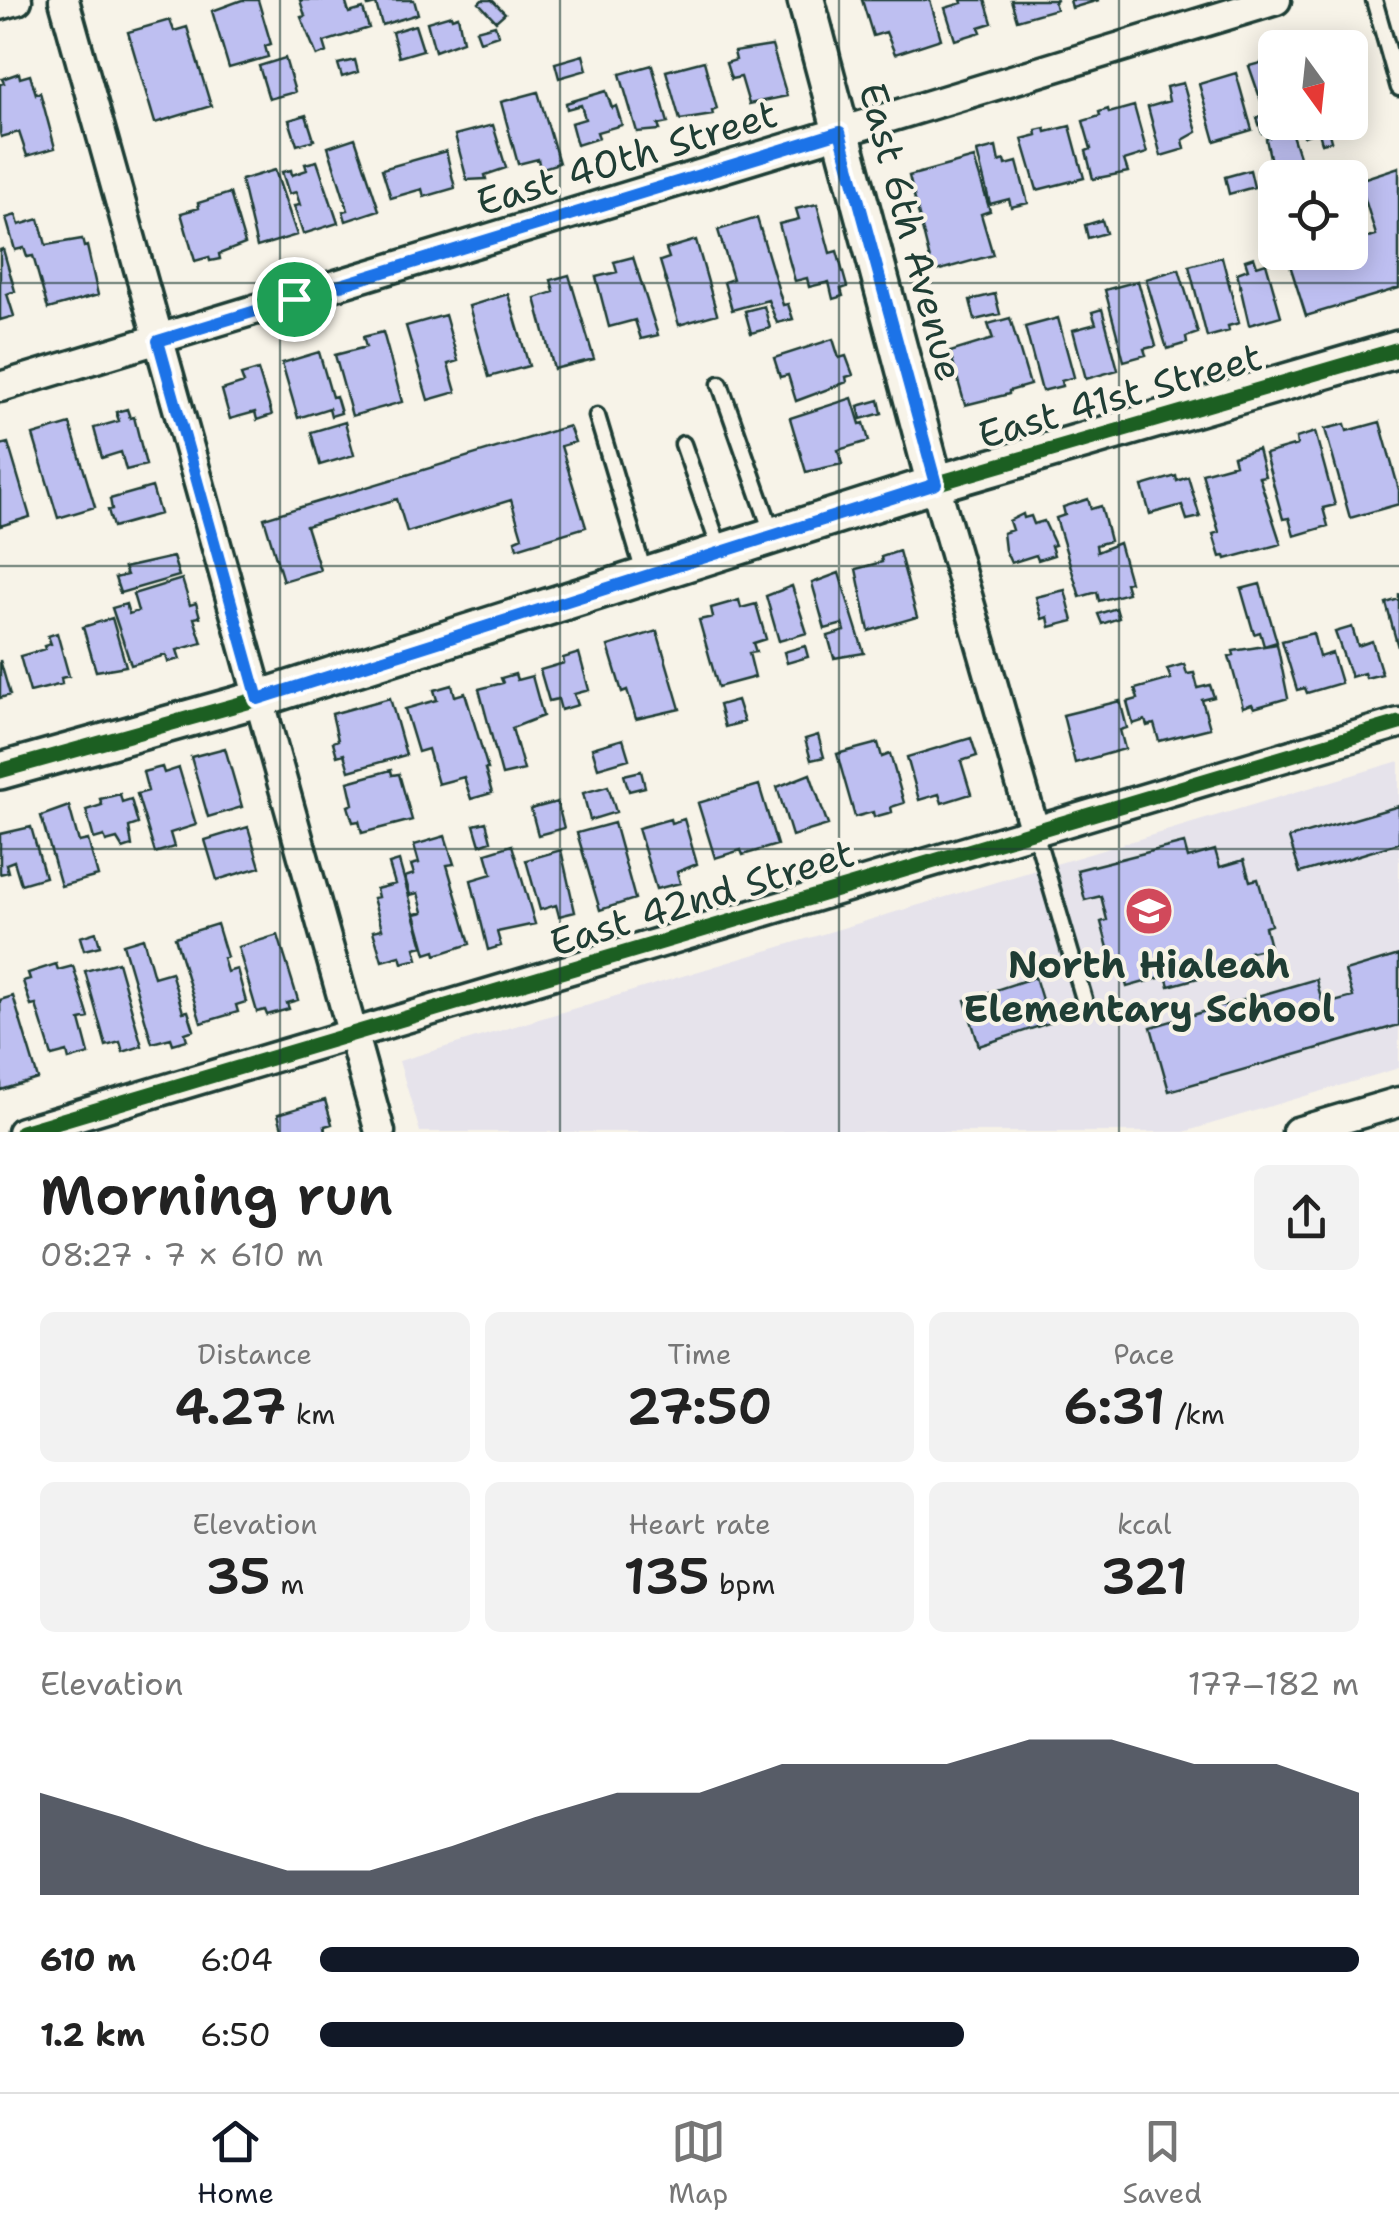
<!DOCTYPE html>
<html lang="en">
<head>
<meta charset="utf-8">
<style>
	:root { --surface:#fff; --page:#f2f2f2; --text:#222; --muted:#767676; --line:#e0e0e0; --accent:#111827 }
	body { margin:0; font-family:"Shantell Sans",sans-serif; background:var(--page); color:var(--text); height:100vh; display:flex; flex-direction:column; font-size:38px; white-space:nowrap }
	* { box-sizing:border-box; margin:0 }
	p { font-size:32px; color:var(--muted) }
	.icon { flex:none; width:55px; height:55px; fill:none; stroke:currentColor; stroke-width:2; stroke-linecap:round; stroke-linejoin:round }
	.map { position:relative; height:1132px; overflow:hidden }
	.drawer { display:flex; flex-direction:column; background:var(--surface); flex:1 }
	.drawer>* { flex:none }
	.needle { width:65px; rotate:165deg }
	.controls { position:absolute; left:1258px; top:30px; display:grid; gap:20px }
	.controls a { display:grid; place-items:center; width:110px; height:110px; border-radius:15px; background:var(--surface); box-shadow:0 5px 25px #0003; font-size:50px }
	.pin { position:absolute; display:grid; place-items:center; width:85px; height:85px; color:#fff; margin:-42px; border:5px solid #fff; border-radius:50%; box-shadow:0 2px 10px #0007 }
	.round { display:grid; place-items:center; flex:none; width:105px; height:105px; border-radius:15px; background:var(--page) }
	.head { display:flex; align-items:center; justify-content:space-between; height:170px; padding:0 40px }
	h1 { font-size:55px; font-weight:600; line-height:75px }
	.metrics { display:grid; grid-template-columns:repeat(3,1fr); gap:15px; height:170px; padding:10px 40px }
	.metrics div { display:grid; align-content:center; border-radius:15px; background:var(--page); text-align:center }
	.metrics b { font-size:50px; font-weight:600 }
	.metrics small { font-size:28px; font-weight:400 }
	.metrics p { font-size:28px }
	.chart { height:280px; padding:20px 40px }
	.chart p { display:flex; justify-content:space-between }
	.chart svg { width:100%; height:180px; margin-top:10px; fill:var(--accent); opacity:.7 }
	ul { padding:0 40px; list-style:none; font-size:32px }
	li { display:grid; grid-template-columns:160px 120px 1fr; align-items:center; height:75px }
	li i { height:25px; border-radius:12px; background:var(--accent) }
	.dock { display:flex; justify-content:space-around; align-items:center; height:140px; border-top:2px solid var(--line); background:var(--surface); font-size:28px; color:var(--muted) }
	.dock a { display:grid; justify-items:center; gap:5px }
	.dock .active { color:var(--accent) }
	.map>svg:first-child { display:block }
	.built { fill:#e6e3eb }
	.building { fill:#bebff1; stroke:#1f3d34; stroke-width:2.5 }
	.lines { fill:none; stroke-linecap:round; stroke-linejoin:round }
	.service-casing { stroke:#1f3d34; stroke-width:21 }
	.minor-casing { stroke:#1f3d34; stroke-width:35 }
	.tertiary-casing { stroke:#1f3d34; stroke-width:42 }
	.service { stroke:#f7f3e8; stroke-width:14 }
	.minor { stroke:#f7f3e8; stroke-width:28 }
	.tertiary { stroke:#f7f3e8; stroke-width:35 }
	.cycleway-casing { stroke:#f7f3e8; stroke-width:21 }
	.cycleway { stroke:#1b5e20; stroke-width:15 }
	.route-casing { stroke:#fff; stroke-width:20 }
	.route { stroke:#1a73e8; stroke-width:12 }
	.grid { fill:none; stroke:#1f3d34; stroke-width:2.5; stroke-opacity:0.55 }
	.labels { text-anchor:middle; stroke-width:8; stroke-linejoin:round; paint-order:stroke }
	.street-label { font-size:38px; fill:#1f3d34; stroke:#f7f3e8 }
	.poi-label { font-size:38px; font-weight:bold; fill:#1f3d34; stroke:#f7f3e8 }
</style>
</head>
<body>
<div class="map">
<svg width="1399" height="1132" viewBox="0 0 1399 1132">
	<rect width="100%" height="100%" fill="#f7f3e8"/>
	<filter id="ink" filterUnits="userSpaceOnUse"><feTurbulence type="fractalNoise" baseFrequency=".01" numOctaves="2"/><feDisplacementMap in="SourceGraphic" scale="20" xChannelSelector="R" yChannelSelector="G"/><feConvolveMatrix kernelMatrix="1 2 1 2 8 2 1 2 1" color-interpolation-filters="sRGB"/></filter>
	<g filter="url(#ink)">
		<path class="built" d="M1399,761V1068L1184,1132H420L399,1061Z"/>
		<path class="building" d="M242,0H258L271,44L265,46L268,57L229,68L212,11Z
			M300,0H345L349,13L363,9L369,28L324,42L327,52L317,56L301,17L305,16Z
			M366,0H414L418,14L382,25L376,4L368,6Z
			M482,0H492L505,13L496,21L479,3Z
			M862,0H930L941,39L895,54L886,32L873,36Z
			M961,0H985L992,23L979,27L981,32L955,40L945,8L962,3Z
			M1011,0H1058L1054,1L1056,9L1017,20Z
			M1070,0H1099L1072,8Z
			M451,15L452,18L458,16L463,41L435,51L427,22Z
			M170,20L174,31L187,27L211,106L155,123L128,32Z
			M415,25L423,50L399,57L392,32Z
			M495,25L498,35L480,41L476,30Z
			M772,46L787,96L749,104L741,77L731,79L726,63L736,60L734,52Z
			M583,55L587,70L559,78L555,63Z
			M285,58L295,92L269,99L259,66Z
			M1275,59V122H1288L1306,178H1275V181L1266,139L1270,137L1269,131L1262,133L1257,118L1266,115L1249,66Z
			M355,60L358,72L342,77L338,64Z
			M704,61L717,109L712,111L713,115L680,120L666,71Z
			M652,65L668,123L658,125L660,130L637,132L620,74Z
			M19,73L20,78L30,75L36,94L40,92L55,148L27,156L19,132L1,137L0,133V84L4,83L2,79Z
			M1236,73L1252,130L1215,141L1199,84Z
			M1183,83L1197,132L1183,140L1185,149L1161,156L1148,107L1169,101L1166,87Z
			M606,91L612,108L616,106L622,125L597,132L599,138L577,145L571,123L585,119L581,105L567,109L566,103Z
			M538,92L559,163L540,169L538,159L518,164L501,102Z
			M1134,106L1147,153L1124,160L1128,172L1093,179L1086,151L1091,149L1083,121L1100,116L1099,112L1108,109L1109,113Z
			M306,115L314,140L297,145L289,120Z
			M1301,122H1314L1316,132L1304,136Z
			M1316,122H1326L1331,141L1322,143Z
			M493,125L506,168L485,175L486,179L467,180L455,135Z
			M1070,126L1084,178L1037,190L1022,139L1037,135L1036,130L1045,128L1046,132Z
			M355,138L379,210L346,221L343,211L348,210L328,147Z
			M996,147L999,162L1005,160L1006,165L1017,162L1028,203L1011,207L1009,199L990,204L977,152Z
			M446,151L455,188L424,197L422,189L391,198L382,169Z
			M974,158L990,211L981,214L993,255L933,272L909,176Z
			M317,161L338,223L303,234L294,206L300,205L296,192L289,194L282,172L291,170L292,175L307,170L305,164Z
			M1399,167V288L1306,316L1289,262L1319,252H1350V243L1376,235L1359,180Z
			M275,170L297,235L257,247L241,180Z
			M1250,170L1254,187L1229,194L1225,177Z
			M230,193L245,244L219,254L220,259L210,261L209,257L195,261L181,213L199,208L198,203Z
			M817,204L830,253L837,251L847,287L841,289L843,296L833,299L829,282L809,287L807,278L795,281L779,224L799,219L796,209Z
			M16,215L19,225L39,219L46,245L82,239L84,247L87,246L98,295L48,309L33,256L27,257L24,248L15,250L6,218Z
			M757,218L783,305L788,304L793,319L777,323L768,300L732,310L724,282L733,279L718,230Z
			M1102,220L1106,233L1088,238L1085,225Z
			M696,240L717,314L679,325L660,261L669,258L666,249Z
			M3,249L15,291L7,294L14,316L0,320V250Z
			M633,257L658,335L641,339L635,320L609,327L596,277L617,272L614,262Z
			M1222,257L1239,323L1228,326L1229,331L1207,337L1189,266Z
			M1254,257L1257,266L1266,263L1281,316L1249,325L1237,273L1248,269L1245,260Z
			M1179,269L1198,333L1186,337L1187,343L1167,349L1146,279Z
			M569,275L594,359L554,369L535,298L554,292L551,280Z
			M1138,281L1156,346L1144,349L1146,355L1124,361L1105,290Z
			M508,294L529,366L489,377L469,306Z
			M995,294L1000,314L975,320L970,300Z
			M764,306L770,328L751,333L745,311Z
			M1102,309L1118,370L1086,379L1073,330L1096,324L1092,312Z
			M445,315L458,361L448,364L456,392L428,400L406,326Z
			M1010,318L1030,385L1009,391V394L965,405L950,352L993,339L988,324Z
			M1058,318L1074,377L1061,381L1062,386L1042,391L1025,327Z
			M383,332L402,402L352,416L335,355L366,347L363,337Z
			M833,339L839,358L846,356L853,375L846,377L847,382L796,401L788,375L780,377L774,358Z
			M319,352L332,397L336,396L341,413L331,416L329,408L298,418L282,363Z
			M258,370L272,415L257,420L255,412L230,419L222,390L244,383L241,375Z
			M852,398L860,424L864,423L869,441L838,450L842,464L806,472L790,418Z
			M879,400L882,413L861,419L858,406Z
			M127,409L130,418L134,417L146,465L126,470L121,452L102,458L94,428L119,421L116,412Z
			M345,422L354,455L320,465L311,432Z
			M1380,422L1399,490V504L1350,518L1325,429L1345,424L1347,431Z
			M70,424L95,507L58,518L33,435Z
			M569,426L575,442L561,446L586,527L517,548L515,540L522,537L511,500L407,532L397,499L306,526L320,570L283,581L264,518Z
			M1315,432L1335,505L1323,508L1328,526L1294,536L1289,518L1283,519L1265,454L1297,445L1296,438Z
			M8,443L30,517L0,526V445Z
			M1258,449L1265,476L1259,477L1281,544L1226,559L1225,556L1220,557L1213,534L1219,532L1202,473L1235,464L1233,456Z
			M1176,476L1177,481L1188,477L1200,517L1187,520L1182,505L1150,514L1142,486Z
			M152,487L160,514L113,527L108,510L112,509L110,499Z
			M1088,499L1091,509L1101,506L1110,541L1096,545L1097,552L1119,543L1130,582L1125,583L1128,593L1099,601L1097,592L1080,597L1056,518L1065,515L1063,507Z
			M1023,514L1024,518L1031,516L1034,524L1044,521L1055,545L1051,546L1054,555L1038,560L1036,555L1011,563L1005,550L1003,533L1012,530L1009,521Z
			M899,551L917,617L869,631L856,569L882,562L881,557Z
			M173,557L179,576L120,593L115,578L127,575L124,568Z
			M839,573L864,653L834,658L828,636L845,631L843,624L825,629L812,583Z
			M182,579L190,605L196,603L200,617L194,618L202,643L177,650L180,659L168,662L166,655L131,665L112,608L126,604L129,614L138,611L133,594Z
			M1260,584L1277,642L1264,646L1260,632L1254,634L1241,589Z
			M792,586L807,633L779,641L766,596Z
			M1065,590L1073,621L1050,627L1048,617L1042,619L1036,597Z
			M1399,593V651L1386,603L1399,599Z
			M739,600L741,608L756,604L766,639L753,643L756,652L749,653L755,677L718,687L699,620L713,617L711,608Z
			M1116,608L1119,618L1102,624L1098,614Z
			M112,618L126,666L96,671L83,627Z
			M1352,627L1358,646L1372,641L1382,674L1366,678L1364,673L1351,677L1335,632Z
			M657,631L680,709L636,719L627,690L622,692L608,646Z
			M57,633L69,676L61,678L62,684L30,692L20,656L45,649L44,646L51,644L48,636Z
			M1313,633L1319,657L1332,653L1341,683L1307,693L1305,688L1297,690L1282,641Z
			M1277,644L1288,698L1254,708L1252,704L1243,707L1229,656L1234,655L1233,651Z
			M805,646L808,657L787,663L784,652Z
			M579,653L589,690L574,694L578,705L561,710L558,699L549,701L540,670L564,663L563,658Z
			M0,660L10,695L0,698Z
			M1184,664L1187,674L1194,673L1198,688L1210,685L1214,697L1202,700L1210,728L1159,741L1154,724L1147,726L1145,720L1133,724L1127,702L1138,699L1135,689L1171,679L1167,669Z
			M515,674L517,680L532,676L543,716L512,728L524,770L502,775L479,689L503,683L501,678Z
			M452,685L455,696L465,693L488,769H485L492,793L471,799L464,777L438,784L428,749L418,752L405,709L437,700L434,690Z
			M390,698L406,755L349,771L344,754L337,756L333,742L338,740L332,714Z
			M737,700L744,722L725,727L719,705Z
			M1120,701L1127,728L1120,730L1125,749L1075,763L1063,715Z
			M818,735L824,757L811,760L805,739Z
			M971,738L977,756L961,761L971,794L942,803L939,794L919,800L907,757Z
			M623,739L629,759L598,768L592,748Z
			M878,743L882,757L890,754L904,803L891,807L892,812L874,817L873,812L855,817L837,754Z
			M225,748L242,807L208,817L191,757Z
			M162,767L164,773L179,768L196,825L170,833L174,847L155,853L137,794L148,791L143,772Z
			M391,770L392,775L399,774L412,820L362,833L359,821L353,822L348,806L353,804L348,782Z
			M641,771L645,787L629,791L624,775Z
			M810,774L828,825L792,836L777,787Z
			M759,785L777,845L743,855L741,850L715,858L698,803Z
			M608,786L616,812L590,820L583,793Z
			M120,794L122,802L131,799L138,824L129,827L132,846L123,849L117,839L106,842L104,836L94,839L86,810L102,805L100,799Z
			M557,802L564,828L538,835L531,809Z
			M69,806L79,842L88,840L98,876L61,886L41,816Z
			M1399,806V843L1300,873L1289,838Z
			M670,819L671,823L684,819L697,864L677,872L680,883L656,889L638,828Z
			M486,822L491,841L480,845L474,825Z
			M614,823L635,899L600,910L577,833Z
			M31,827L45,877L21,884L14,861L6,864L8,872L0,874V834Z
			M248,827L260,867L217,880L205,840Z
			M445,836L454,864L447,865L470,944L436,955L435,951L426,954L415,914L423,912L418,893L410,895L405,877L414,874L411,865L419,863L414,845Z
			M1184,843L1188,858L1215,850L1220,867L1244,860L1250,881L1258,879L1271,925L1265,927L1270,947L1250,952L1253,963L1169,986L1166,976L1127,987L1122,968L1114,970L1101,922L1107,920L1101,896L1085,900L1077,870Z
			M512,845L535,924L497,932L501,946L488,950L471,880L492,874L486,853Z
			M561,850L575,912L559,916L556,905L540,910L526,860Z
			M399,861L423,946L415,948L418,959L402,963L400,956L382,961L373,931L382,929L373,898L378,897L376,889L395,884L389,864Z
			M217,924L227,957L223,958L227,972L237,969L246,1002L236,1005L238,1012L201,1023L175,937Z
			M96,932L100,946L84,950L80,937Z
			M278,935L298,1000L287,1003L289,1009L267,1015L265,1010L257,1012L238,947Z
			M143,938L154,977L171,972L183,1012L188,1011L194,1030L185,1033L187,1040L173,1044L171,1038L152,1043L123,944Z
			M1399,955V1025L1169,1091L1151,1027L1316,979L1323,1005L1353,997L1345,971Z
			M118,962L142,1046L123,1052L120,1042L106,1046L85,971Z
			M56,964L58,970L73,966L89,1018L80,1020L89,1054L69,1060L67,1052L52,1056L36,1005L31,1006L23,981L30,979L28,973Z
			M1035,977L1049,1023L979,1046L965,1000Z
			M13,996L38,1079L1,1090L0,1000Z
			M325,1100L332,1124L325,1126L326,1132H283L278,1114Z"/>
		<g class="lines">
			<g class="service-casing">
				<path id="service" d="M1374,0L1399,88
					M720,384L773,535
					M597,416L645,576
					M683,444L721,552
					M1035,832L1084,999"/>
			</g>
			<g class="minor-casing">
				<path id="minor" d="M64,0L380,1132
					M0,5L17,0
					M0,387L1276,0
					M935,484L1035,832
					M22,1132L1399,723
					M1297,1132L1399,1102"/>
			</g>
			<g class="tertiary-casing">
				<path id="tertiary" d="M806,0L935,484
					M0,771L258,699L935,484L1399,349"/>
			</g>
			<use href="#service" class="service"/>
			<use href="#minor" class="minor"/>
			<use href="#tertiary" class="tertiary"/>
			<g class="cycleway-casing">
				<path id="cycleway" d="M0,771L258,699L935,484L1399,349
					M22,1132L1399,723"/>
			</g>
			<use href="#cycleway" class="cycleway"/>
		</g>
	</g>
	<g class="lines" filter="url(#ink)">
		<g class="route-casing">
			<path id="route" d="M840,132L936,484L258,699L158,341Z"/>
		</g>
		<use href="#route" class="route"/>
	</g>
	<path class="grid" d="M280,0V1132M560,0V1132M839,0V1132M1119,0V1132M0,283H1399M0,566H1399M0,849H1399"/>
	<defs>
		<g id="school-disc" transform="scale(2.5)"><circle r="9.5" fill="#d1495b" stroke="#f7f3e8"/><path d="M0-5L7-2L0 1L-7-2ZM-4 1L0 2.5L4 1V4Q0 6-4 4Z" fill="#fff"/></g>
	</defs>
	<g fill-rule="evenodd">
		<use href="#school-disc" x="1149" y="911"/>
	</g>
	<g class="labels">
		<g class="street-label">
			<text transform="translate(627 158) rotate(-17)" y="13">East 40th Street</text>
			<text transform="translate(911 232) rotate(75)" y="13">East 6th Avenue</text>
			<text transform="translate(1120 396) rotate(-16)" y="13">East 41st Street</text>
			<text transform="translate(702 898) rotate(-17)" y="13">East 42nd Street</text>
		</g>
		<g class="poi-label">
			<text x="1149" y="978">North Hialeah<tspan x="1149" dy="44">Elementary School</tspan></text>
		</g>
	</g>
</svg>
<div class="controls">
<a><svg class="needle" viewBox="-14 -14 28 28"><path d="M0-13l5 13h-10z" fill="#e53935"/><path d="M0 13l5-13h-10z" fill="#767676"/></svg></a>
<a><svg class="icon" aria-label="locate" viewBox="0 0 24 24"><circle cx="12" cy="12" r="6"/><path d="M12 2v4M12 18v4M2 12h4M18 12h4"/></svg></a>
</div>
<div class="pin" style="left:294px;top:299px;background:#1e9e55"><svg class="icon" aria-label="arrive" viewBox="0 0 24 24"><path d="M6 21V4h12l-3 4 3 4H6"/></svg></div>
</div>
<section class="drawer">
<div class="head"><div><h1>Morning run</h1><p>08:27 · 7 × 610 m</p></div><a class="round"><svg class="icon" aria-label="share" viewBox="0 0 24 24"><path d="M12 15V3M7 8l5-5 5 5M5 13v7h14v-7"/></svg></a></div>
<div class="metrics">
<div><p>Distance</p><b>4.27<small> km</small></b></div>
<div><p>Time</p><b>27:50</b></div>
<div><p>Pace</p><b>6:31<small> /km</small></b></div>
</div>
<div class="metrics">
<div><p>Elevation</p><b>35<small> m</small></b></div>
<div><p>Heart rate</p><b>135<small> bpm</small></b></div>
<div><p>kcal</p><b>321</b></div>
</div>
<div class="chart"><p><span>Elevation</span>177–182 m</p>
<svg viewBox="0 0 160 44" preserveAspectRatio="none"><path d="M0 44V19L10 25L20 32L30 38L40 38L50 32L60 25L70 19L80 19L90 12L100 12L110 12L120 6L130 6L140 12L150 12L160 19V44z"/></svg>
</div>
<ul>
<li><b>610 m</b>6:04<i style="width:100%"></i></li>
<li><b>1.2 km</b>6:50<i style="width:62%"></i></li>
</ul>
</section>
<nav class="dock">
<a class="active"><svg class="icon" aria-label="home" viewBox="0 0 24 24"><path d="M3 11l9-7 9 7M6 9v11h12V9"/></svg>Home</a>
<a><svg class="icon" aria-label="map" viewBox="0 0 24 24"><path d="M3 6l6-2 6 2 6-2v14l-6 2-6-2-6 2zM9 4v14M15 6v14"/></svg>Map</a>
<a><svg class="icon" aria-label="saved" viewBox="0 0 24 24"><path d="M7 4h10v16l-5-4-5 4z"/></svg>Saved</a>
</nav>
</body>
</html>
